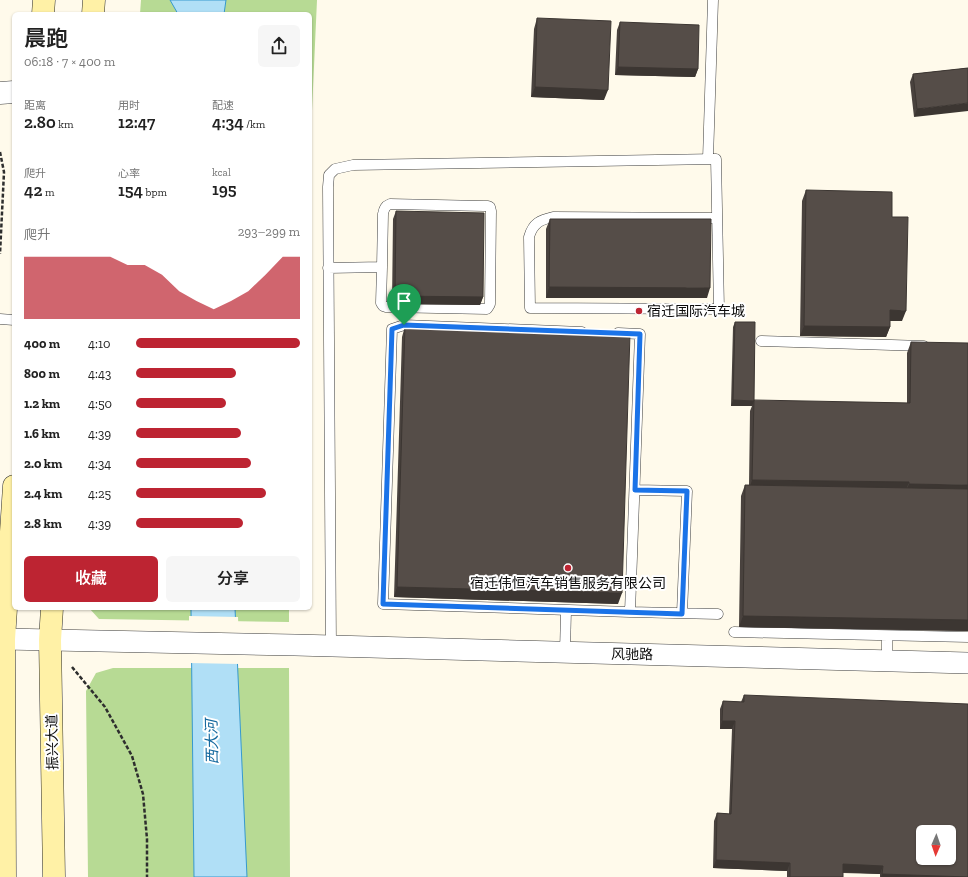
<!DOCTYPE html>
<html lang="zh">
<head>
<meta charset="utf-8">
<style>
	:root { --surface:#fff; --page:#f6f6f6; --text:#222; --muted:#767676; --accent:#bd2432 }
	body { margin:0; font-family:"Zilla Slab","Noto Sans SC",serif; background:var(--page); color:var(--text); height:100vh; display:flex; flex-direction:column; font-size:15px; white-space:nowrap }
	* { box-sizing:border-box; margin:0 }
	p { font-size:13px; color:var(--muted) }
	.icon { flex:none; width:22px; height:22px; fill:none; stroke:currentColor; stroke-width:2; stroke-linecap:round; stroke-linejoin:round }
	.map { position:relative; flex:1; overflow:hidden }
	.side { position:absolute; left:12px; top:12px; width:300px; height:598px; display:flex; flex-direction:column; background:var(--surface); border-radius:6px; box-shadow:0 1px 3px #0004 }
	.side>* { flex:none }
	.needle { width:26px; rotate:182deg }
	.buttons { position:absolute; left:916px; top:825px; display:grid; gap:8px }
	.buttons a { display:grid; place-items:center; width:40px; height:40px; border-radius:6px; background:var(--surface); box-shadow:0 1px 3px #0004; font-size:20px }
	.pin { position:absolute; display:grid; place-items:center; width:34px; height:34px; color:#fff; margin:-41px -17px; border-radius:50% 50% 50% 0; rotate:-45deg; box-shadow:0 0 4px #0007 }
	.pin .icon { rotate:45deg }
	.round { display:grid; place-items:center; flex:none; width:42px; height:42px; border-radius:6px; background:var(--page) }
	.summary { display:flex; align-items:center; justify-content:space-between; height:68px; padding:0 12px }
	h1 { font-size:22px; font-weight:600; line-height:30px }
	.figures { display:grid; grid-template-columns:repeat(3,1fr); gap:6px; height:68px; padding:4px 12px }
	.figures div { display:grid; align-content:center }
	.figures b { font-size:17px; font-weight:600 }
	.figures small { font-size:11px; font-weight:400 }
	.figures p { font-size:11px }
	.chart { height:112px; padding:8px 12px }
	.chart p { display:flex; justify-content:space-between }
	.chart svg { width:100%; height:72px; margin-top:4px; fill:var(--accent); opacity:.7 }
	.cta { display:flex; gap:8px; margin-top:auto; padding:8px 12px }
	.cta a { flex:1; height:46px; border-radius:6px; background:var(--accent); color:#fff; font-size:16px; font-weight:600; line-height:46px; text-align:center }
	.cta a+a { background:var(--page); color:var(--text) }
	ul { padding:0 12px; list-style:none; font-size:13px }
	li { display:grid; grid-template-columns:64px 48px 1fr; align-items:center; height:30px }
	li i { height:10px; border-radius:5px; background:var(--accent) }
	.map>svg:first-child { display:block }
	.forest { fill:#b7da94 }
	.water { fill:#b0dff6; stroke:#3699ce }
	.pier { fill:#fffaeb }
	.lines { fill:none; stroke-linecap:round; stroke-linejoin:round }
	.service-casing { stroke:#3f3f3f; stroke-width:11 }
	.minor-casing { stroke:#3f3f3f; stroke-width:22 }
	.tertiary-casing { stroke:#3f3f3f; stroke-width:23 }
	.secondary-casing { stroke:#2e2e2e; stroke-width:23 }
	.path { stroke:#2e2e2e; stroke-width:2.5; stroke-dasharray:4 2; stroke-linecap:butt }
	.service { stroke:#fff; stroke-width:10 }
	.minor { stroke:#fff; stroke-width:21 }
	.tertiary { stroke:#fff; stroke-width:22 }
	.secondary { stroke:#fff1a6; stroke-width:22 }
	.wall { fill:#49423e }
	.shaded-wall { fill:#3c3632 }
	.building { fill:#554d48; stroke:#3c3632; fill-rule:evenodd }
	.route-casing { stroke:#fff; stroke-width:8 }
	.route { stroke:#1a73e8; stroke-width:5 }
	.poi-dot { fill:#bd2432; stroke:#fff; stroke-width:1.5 }
	.labels { text-anchor:middle; stroke-width:4; stroke-linejoin:round; paint-order:stroke }
	.poi-label { font-size:14px; fill:#0c0c0c; stroke:#fff; text-anchor:start }
	.street-label { font-size:14px; fill:#0c0c0c; stroke:#fff }
	.water-label { font-size:15px; font-style:italic; fill:#15699e; stroke:#fff }
</style>
</head>
<body>
<div class="map">
<svg width="968" height="877" viewBox="0 0 968 877">
	<rect width="100%" height="100%" fill="#fffaeb"/>
	<path class="forest" d="M141,0H317L310,155V14H140Z
		M89,608H289V622L99,619Z
		M113,668H289L290,877H88L86,691L96,673Z"/>
	<path class="water" d="M170,0H226L224,14H178Z
		M191,608H235L247,877H194Z"/>
	<path class="pier" d="M189,616L238,617L240,664L189,663Z"/>
	<g class="lines">
		<g class="service-casing">
			<path id="service" d="M708,159L713,0
				M328,268L382,267L381,303L383,306L386,307L487,309L489,306L490,304L491,211L490,207L488,206H484L390,204C385,206 384,209 383,214L382,267
				M0,319L14,320
				M582,332L404,325L392,329L383,604L630,612L718,614
				M618,333L640,334L630,612
				M761,341L924,346
				M635,490L687,491L682,613
				M734,632L968,637
				M331,646L328,187L329,175L335,169L353,165L716,159L719,309L530,308L529,237C533,223 540,220 553,217L717,218
				M565,652L566,610
				M887,660V636"/>
		</g>
		<g class="minor-casing">
			<path id="minor" d="M4,639L295,645L968,663"/>
		</g>
		<g class="tertiary-casing">
			<path id="tertiary" d="M0,93L14,92"/>
		</g>
		<g class="secondary-casing">
			<path id="secondary" d="M43,14L44,0
				M93,14L94,0
				M52,608L50,640L54,877
				M5,877L4,639L14,486"/>
		</g>
		<path class="path" d="M0,152L4,172L0,254
			M72,667L105,707L132,756L143,794L147,839V877"/>
		<use href="#service" class="service"/>
		<use href="#minor" class="minor"/>
		<use href="#tertiary" class="tertiary"/>
		<use href="#secondary" class="secondary"/>
	</g>
	<path class="wall" d="M537,18L604,100L531,97L534,29Z
		M620,22L698,69L695,77L615,75L617,30Z
		M968,68L914,117L910,82L913,74Z
		M806,190L892,217L902,321H890V327L886,337L800,336L802,201Z
		M396,211L483,297L480,305L392,304L393,219Z
		M550,219L707,298H546V229Z
		M735,322L754,401L907,403V353L911,342L968,631L739,627L741,496L745,485H749L750,411L752,406H731L733,327Z
		M405,326L618,604L394,597L402,337Z
		M744,695L968,877H880V874L843,873V877H787V871L713,868L714,821L717,813L729,814L732,729H720V709L723,701L741,702Z"/>
	<path class="shaded-wall" d="M618,67L698,69L695,77L615,75Z
		M535,87L608,90L604,100L531,97Z
		M968,103V111L914,117L917,109Z
		M549,287L710,288L707,298H546Z
		M395,296L483,297L480,305L392,304Z
		M890,310L906,311L902,321H887Z
		M804,326L890,327L886,337L800,336Z
		M733,400L754,401L752,406H731Z
		M752,480L909,482L905,492L749,490Z
		M909,484L968,485V495L905,494Z
		M397,587L622,593L618,604L394,597Z
		M743,616L968,620V631L739,627Z
		M722,721H735L732,729H720Z
		M716,860L790,863L787,871L713,868Z
		M843,864L883,866L880,874L840,872Z
		M882,874L967,877H881Z"/>
	<path class="building" d="M537,18L611,21L608,90L535,87Z
		M620,22L699,25L698,69L618,67Z
		M968,68V103L917,109L913,74Z
		M806,190L892,192V217H908L906,311L890,310V327L804,326Z
		M396,211L484,213L483,297L395,296Z
		M550,219H711L710,288L549,287Z
		M735,322H755L754,401L733,400Z
		M405,326L630,333L622,593L397,587Z
		M911,342L968,343V485L909,484V482L752,480L754,400L910,403Z
		M745,485L968,489V620L743,616Z
		M744,695L968,704V877L882,874L883,866L843,864V877H790V863L716,860L717,813L731,814L735,721H722L723,701L744,702ZM923,832H949V858H923Z"/>
	<g class="lines">
		<g class="route-casing">
			<path id="route" d="M404,325L640,334L635,490L687,491L682,614L383,604L392,329Z"/>
		</g>
		<use href="#route" class="route"/>
	</g>
	<g class="poi-dot">
		<circle cx="639" cy="311" r="4"/>
		<circle cx="568" cy="568" r="4"/>
	</g>
	<g class="labels">
		<g class="poi-label">
			<text x="647" y="316">宿迁国际汽车城</text>
			<text x="568" y="588" text-anchor="middle">宿迁伟恒汽车销售服务有限公司</text>
		</g>
		<g class="street-label">
			<text transform="translate(632 654) rotate(1)" y="5">风驰路</text>
			<text transform="translate(52 742) rotate(-91)" y="5">振兴大道</text>
		</g>
		<g class="water-label">
			<text transform="translate(212 742) rotate(-91)" y="5">西大河</text>
		</g>
	</g>
</svg>
<div class="buttons">
<a><svg class="needle" viewBox="-14 -14 28 28"><path d="M0-13l5 13h-10z" fill="#e53935"/><path d="M0 13l5-13h-10z" fill="#767676"/></svg></a>
</div>
<div class="pin" style="left:404px;top:325px;background:#1e9e55"><svg class="icon" aria-label="arrive" viewBox="0 0 24 24"><path d="M6 21V4h12l-3 4 3 4H6"/></svg></div>
<section class="side">
<div class="summary"><div><h1>晨跑</h1><p>06:18 · 7 × 400 m</p></div><a class="round"><svg class="icon" aria-label="share" viewBox="0 0 24 24"><path d="M12 15V3M7 8l5-5 5 5M5 13v7h14v-7"/></svg></a></div>
<div class="figures">
<div><p>距离</p><b>2.80<small> km</small></b></div>
<div><p>用时</p><b>12:47</b></div>
<div><p>配速</p><b>4:34<small> /km</small></b></div>
</div>
<div class="figures">
<div><p>爬升</p><b>42<small> m</small></b></div>
<div><p>心率</p><b>154<small> bpm</small></b></div>
<div><p>kcal</p><b>195</b></div>
</div>
<div class="chart"><p><span>爬升</span>293–299 m</p>
<svg viewBox="0 0 160 44" preserveAspectRatio="none"><path d="M0 44V6L10 6L20 6L30 6L40 6L50 6L60 11L70 11L80 17L90 27L100 33L110 38L120 33L130 27L140 17L150 6L160 6V44z"/></svg>
</div>
<ul>
<li><b>400 m</b>4:10<i style="width:100%"></i></li>
<li><b>800 m</b>4:43<i style="width:61%"></i></li>
<li><b>1.2 km</b>4:50<i style="width:55%"></i></li>
<li><b>1.6 km</b>4:39<i style="width:64%"></i></li>
<li><b>2.0 km</b>4:34<i style="width:70%"></i></li>
<li><b>2.4 km</b>4:25<i style="width:79%"></i></li>
<li><b>2.8 km</b>4:39<i style="width:65%"></i></li>
</ul>
<div class="cta"><a>收藏</a><a>分享</a></div>
</section>
</div>
</body>
</html>
